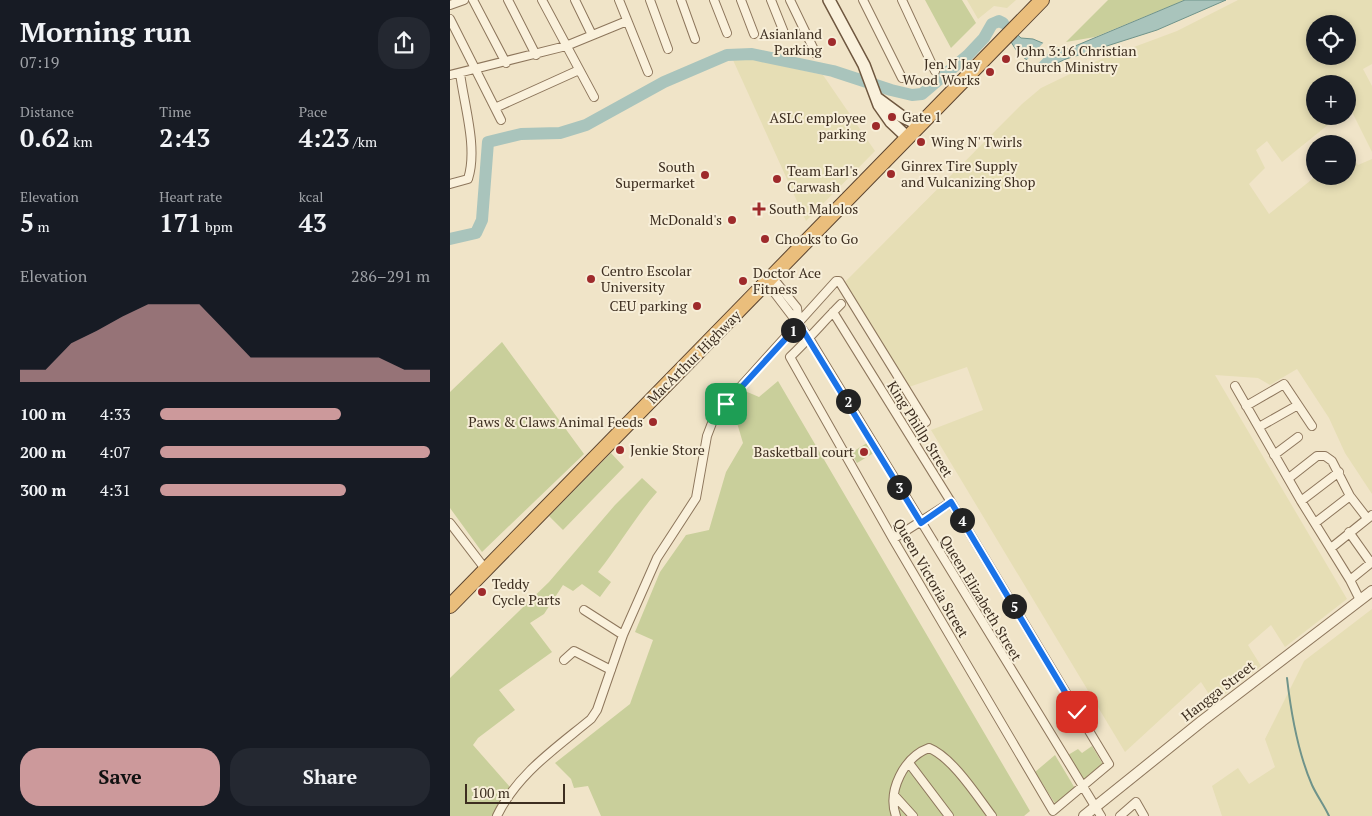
<!DOCTYPE html>
<html lang="en">
<head>
<meta charset="utf-8">
<style>
	:root { --surface:#171b24; --page:#242831; --text:#f1f3f6; --muted:#9ea1a6; --accent:#cc999b }
	body { margin:0; font-family:"PT Serif",serif; background:var(--page); color:var(--text); height:100vh; display:flex; flex-direction:column; font-size:19px; white-space:nowrap }
	* { box-sizing:border-box; margin:0 }
	p { font-size:16px; color:var(--muted) }
	.icon { flex:none; width:28px; height:28px; fill:none; stroke:currentColor; stroke-width:2; stroke-linecap:round; stroke-linejoin:round }
	.map { position:relative; flex:1; overflow:hidden }
	.drawer { display:flex; flex-direction:column; background:var(--surface); width:450px }
	.drawer>* { flex:none }
	.buttons { position:absolute; left:856px; top:15px; display:grid; gap:10px }
	.buttons a { display:grid; place-items:center; width:50px; height:50px; border-radius:50%; background:var(--surface); box-shadow:0 2px 8px #0003; font-size:25px }
	.scale { position:absolute; left:15px; bottom:12px; width:100px; box-sizing:border-box; padding-left:5px; border:2px solid #3d2e20; border-top:0; font-size:14px; line-height:18px; white-space:nowrap; color:#3d2e20; -webkit-text-stroke:4px #f7eed8; paint-order:stroke }
	.pin { position:absolute; display:grid; place-items:center; width:42px; height:42px; color:#fff; margin:-21px; border-radius:10px; box-shadow:0 2px 8px #0006 }
	.km { position:absolute; width:25px; height:25px; margin:-12px; border-radius:50%; background:#222; color:#fff; font-size:14px; line-height:25px; text-align:center }
	.round { display:grid; place-items:center; flex:none; width:52px; height:52px; border-radius:20px; background:var(--page) }
	.headline { display:flex; align-items:center; justify-content:space-between; height:85px; padding:0 20px }
	h1 { font-size:28px; font-weight:700; line-height:38px }
	.figures { display:grid; grid-template-columns:repeat(3,1fr); gap:8px; height:85px; padding:5px 20px }
	.figures div { display:grid; align-content:center }
	.figures b { font-size:25px; font-weight:700 }
	.figures small { font-size:14px; font-weight:400 }
	.figures p { font-size:14px }
	.chart { height:140px; padding:10px 20px }
	.chart p { display:flex; justify-content:space-between }
	.chart svg { width:100%; height:90px; margin-top:5px; fill:var(--accent); opacity:.7 }
	.action { display:flex; gap:10px; margin-top:auto; padding:10px 20px }
	.action a { flex:1; height:58px; border-radius:20px; background:var(--accent); color:#111; font-size:20px; font-weight:700; line-height:58px; text-align:center }
	.action a+a { background:var(--page); color:var(--text) }
	ul { padding:0 20px; list-style:none; font-size:16px }
	li { display:grid; grid-template-columns:80px 60px 1fr; align-items:center; height:38px }
	li i { height:12px; border-radius:6px; background:var(--accent) }
	main { display:flex; flex:1; min-height:0 }
	.map>svg:first-child { display:block }
	.farmland { fill:#e6deb5; fill-rule:evenodd }
	.green { fill:#c9cf9b }
	.water { fill:#a9c4bc; stroke:#6f938a }
	.pier { fill:#f0e4c8 }
	.lines { fill:none; stroke-linecap:round; stroke-linejoin:round }
	.stream { stroke:#6f938a; stroke-width:2 }
	.river { stroke:#a9c4bc; stroke-width:12 }
	.minor-casing { stroke:#8d765c; stroke-width:10 }
	.tertiary-casing { stroke:#8d765c; stroke-width:12 }
	.secondary-casing { stroke:#6f573f; stroke-width:14 }
	.trunk-casing { stroke:#5b4430; stroke-width:16 }
	.minor { stroke:#faf1dc; stroke-width:8 }
	.tertiary { stroke:#faf1dc; stroke-width:10 }
	.secondary { stroke:#faf1dc; stroke-width:11 }
	.trunk { stroke:#eabe7c; stroke-width:14 }
	.route-casing { stroke:#fff; stroke-width:10 }
	.route { stroke:#1a73e8; stroke-width:6 }
	.poi-dot { fill:#9e2a2b; stroke:#f7eed8; stroke-width:2 }
	.labels { text-anchor:middle; stroke-width:4; stroke-linejoin:round; paint-order:stroke }
	.poi-label { font-size:14px; fill:#3d2e20; stroke:#f7eed8; text-anchor:start }
	.street-label { font-size:14px; fill:#3d2e20; stroke:#f7eed8 }
</style>
</head>
<body>
<main>
<section class="drawer">
<div class="headline"><div><h1>Morning run</h1><p>07:19</p></div><a class="round"><svg class="icon" aria-label="share" viewBox="0 0 24 24"><path d="M12 15V3M7 8l5-5 5 5M5 13v7h14v-7"/></svg></a></div>
<div class="figures">
<div><p>Distance</p><b>0.62<small> km</small></b></div>
<div><p>Time</p><b>2:43</b></div>
<div><p>Pace</p><b>4:23<small> /km</small></b></div>
</div>
<div class="figures">
<div><p>Elevation</p><b>5<small> m</small></b></div>
<div><p>Heart rate</p><b>171<small> bpm</small></b></div>
<div><p>kcal</p><b>43</b></div>
</div>
<div class="chart"><p><span>Elevation</span>286–291 m</p>
<svg viewBox="0 0 160 44" preserveAspectRatio="none"><path d="M0 44V38L10 38L20 25L30 19L40 12L50 6L60 6L70 6L80 19L90 32L100 32L110 32L120 32L130 32L140 32L150 38L160 38V44z"/></svg>
</div>
<ul>
<li><b>100 m</b>4:33<i style="width:67%"></i></li>
<li><b>200 m</b>4:07<i style="width:100%"></i></li>
<li><b>300 m</b>4:31<i style="width:69%"></i></li>
</ul>
<div class="action"><a>Save</a><a>Share</a></div>
</section>
<div class="map">
<svg width="922" height="816" viewBox="0 0 922 816">
	<rect width="100%" height="100%" fill="#f0e4c8"/>
	<path class="farmland" d="M517,0H566L557,8L544,6L528,19Z
		M788,0H922V64L913,69L922,86V152L900,108L898,110V84H865V116H889L832,162L817,141L806,150L815,168L799,184L819,214L866,176H898V151L908,165L922,159V494L895,453L879,418L847,369L820,385L808,378L765,375L897,599L835,647L821,625L798,645L811,666L764,702L751,682L675,752L481,430L533,410L517,367L456,388L392,285L572,104L591,88L649,60L727,31ZM865,24H898V56H865Z
		M302,59L373,75L425,151L356,221L283,60Z
		M922,609V816H772L762,786L788,768L799,784L825,767L815,739L854,661Z"/>
	<path class="green" d="M475,0H512L526,23L501,48Z
		M658,0H735L645,37L616,42Z
		M52,342L134,454L32,552L0,508V392Z
		M328,381L580,811L574,816H151L138,786L124,788L121,779L105,763L180,704L203,640L185,632L210,572L236,535L259,530L276,472L293,443L282,406L295,391L309,397Z
		M420,441L427,451L407,463L401,453Z
		M161,453L174,467L113,530L99,516Z
		M192,478L207,492C185,517 169,546 148,572L161,582L150,597L132,584L123,591L113,585L94,614L80,623L102,652L49,690L65,710L28,738L23,745L60,787L44,816H0V678L99,582L165,505Z
		M642,746L654,766L635,782L618,755L628,749L632,753Z
		M605,755L626,790L606,805L585,772Z"/>
	<path class="water" d="M735,0H776L707,30L616,59L594,69L587,68L568,53L551,26L546,25L541,29L537,25L551,19L571,38L583,39L602,47L618,49Z"/>
	<path class="pier" d="M595,41L606,45L583,69L575,62Z"/>
	<g class="lines">
		<path class="stream" d="M837,678C841,713 848,753 862,785C867,796 874,805 879,816"/>
		<path class="river" d="M0,239L26,233L32,220L38,142L71,134L110,133L136,125L214,82L277,55L302,54L383,71L441,90L462,95L472,94L518,55L534,38L542,24L549,21L553,23"/>
		<g class="minor-casing">
			<path id="minor" d="M23,0L56,63
				M58,0L86,55
				M92,0L144,97
				M125,0L142,35
				M169,0L198,72
				M200,0L218,49
				M231,0L245,39
				M264,0L277,33
				M291,0L304,34
				M321,0L335,35
				M340,0L366,54
				M413,0L452,78
				M452,0L485,71
				M0,5L14,0
				M0,19L51,120
				M0,75L116,46L177,21
				M45,108L129,70
				M0,184L18,179C28,148 14,105 10,73
				M322,277L347,308L349,324
				M317,283L359,338L651,816
				M383,312L501,502L659,764L603,811L443,539L340,357C358,340 374,321 391,304
				M785,386L851,501L900,580L910,600
				M796,406L834,384L862,426
				M809,427L848,405
				M824,455L848,437
				M839,478L867,456H875L882,461L900,496L917,518
				M851,501L889,472
				M0,523L36,570
				M865,523L900,496
				M899,532L921,563
				M443,539L501,502
				M881,548L922,515
				M900,580L922,562
				M134,610L173,635
				M114,660L124,651L161,670
				M459,763L499,816
				M444,795L463,816
				M47,816C67,774 106,748 141,719L147,710L173,635L207,558L246,498L257,436L262,423L275,404L386,281H389L476,422
				M446,816C437,791 454,757 479,748C502,757 527,796 542,816
				M670,816L686,802L694,816"/>
		</g>
		<g class="tertiary-casing">
			<path id="tertiary" d="M634,816L752,721L922,591"/>
		</g>
		<g class="secondary-casing">
			<path id="secondary" d="M379,0L414,65L429,105L441,122L458,138
				M428,99L451,116L470,125"/>
		</g>
		<g class="trunk-casing">
			<path id="trunk" d="M0,606L592,0"/>
		</g>
		<use href="#minor" class="minor"/>
		<use href="#tertiary" class="tertiary"/>
		<use href="#secondary" class="secondary"/>
		<use href="#trunk" class="trunk"/>
	</g>
	<g class="lines">
		<g class="route-casing">
			<path id="route" d="M276,404L349,324L471,523L501,502L627,712"/>
		</g>
		<use href="#route" class="route"/>
	</g>
	<g class="poi-dot">
		<circle cx="382" cy="42" r="5"/>
		<circle cx="556" cy="59" r="5"/>
		<circle cx="540" cy="72" r="5"/>
		<circle cx="442" cy="117" r="5"/>
		<circle cx="426" cy="126" r="5"/>
		<circle cx="471" cy="142" r="5"/>
		<circle cx="441" cy="174" r="5"/>
		<circle cx="255" cy="175" r="5"/>
		<circle cx="327" cy="179" r="5"/>
		<path d="M306.5 201.5h5v5h5v5h-5v5h-5v-5h-5v-5h5z"/>
		<circle cx="282" cy="220" r="5"/>
		<circle cx="315" cy="239" r="5"/>
		<circle cx="141" cy="279" r="5"/>
		<circle cx="293" cy="281" r="5"/>
		<circle cx="247" cy="306" r="5"/>
		<circle cx="203" cy="422" r="5"/>
		<circle cx="170" cy="450" r="5"/>
		<circle cx="414" cy="452" r="5"/>
		<circle cx="32" cy="592" r="5"/>
	</g>
	<g class="labels">
		<g class="poi-label">
			<text x="372" y="39" text-anchor="end">Asianland<tspan x="372" dy="16">Parking</tspan></text>
			<text x="566" y="56">John 3:16 Christian<tspan x="566" dy="16">Church Ministry</tspan></text>
			<text x="530" y="69" text-anchor="end">Jen N Jay<tspan x="530" dy="16">Wood Works</tspan></text>
			<text x="452" y="122">Gate 1</text>
			<text x="416" y="123" text-anchor="end">ASLC employee<tspan x="416" dy="16">parking</tspan></text>
			<text x="481" y="147">Wing N' Twirls</text>
			<text x="451" y="171">Ginrex Tire Supply<tspan x="451" dy="16">and Vulcanizing Shop</tspan></text>
			<text x="245" y="172" text-anchor="end">South<tspan x="245" dy="16">Supermarket</tspan></text>
			<text x="337" y="176">Team Earl's<tspan x="337" dy="16">Carwash</tspan></text>
			<text x="319" y="214">South Malolos</text>
			<text x="272" y="225" text-anchor="end">McDonald's</text>
			<text x="325" y="244">Chooks to Go</text>
			<text x="151" y="276">Centro Escolar<tspan x="151" dy="16">University</tspan></text>
			<text x="303" y="278">Doctor Ace<tspan x="303" dy="16">Fitness</tspan></text>
			<text x="237" y="311" text-anchor="end">CEU parking</text>
			<text x="193" y="427" text-anchor="end">Paws &amp; Claws Animal Feeds</text>
			<text x="180" y="455">Jenkie Store</text>
			<text x="404" y="457" text-anchor="end">Basketball court</text>
			<text x="42" y="589">Teddy<tspan x="42" dy="16">Cycle Parts</tspan></text>
		</g>
		<g class="street-label">
			<text transform="translate(244 357) rotate(-45)" y="5">MacArthur Highway</text>
			<text transform="translate(470 429) rotate(58)" y="5">King Phillp Street</text>
			<text transform="translate(481 578) rotate(60)" y="5">Queen Victoria Street</text>
			<text transform="translate(531 598) rotate(59)" y="5">Queen Elizabeth Street</text>
			<text transform="translate(768 691) rotate(-38)" y="5">Hangga Street</text>
		</g>
	</g>
</svg>
<div class="buttons">
<a><svg class="icon" aria-label="locate" viewBox="0 0 24 24"><circle cx="12" cy="12" r="6"/><path d="M12 2v4M12 18v4M2 12h4M18 12h4"/></svg></a>
<a>+</a>
<a>−</a>
</div>
<div class="scale">100 m</div>
<div class="pin" style="left:276px;top:404px;background:#1e9e55"><svg class="icon" aria-label="arrive" viewBox="0 0 24 24"><path d="M6 21V4h12l-3 4 3 4H6"/></svg></div>
<div class="pin" style="left:627px;top:712px;background:#d93025"><svg class="icon" aria-label="check" viewBox="0 0 24 24"><path d="M5 12l5 5 9-10"/></svg></div>
<b class="km" style="left:343px;top:330px">1</b>
<b class="km" style="left:398px;top:401px">2</b>
<b class="km" style="left:449px;top:487px">3</b>
<b class="km" style="left:512px;top:520px">4</b>
<b class="km" style="left:564px;top:606px">5</b>
</div>
</main>
</body>
</html>
